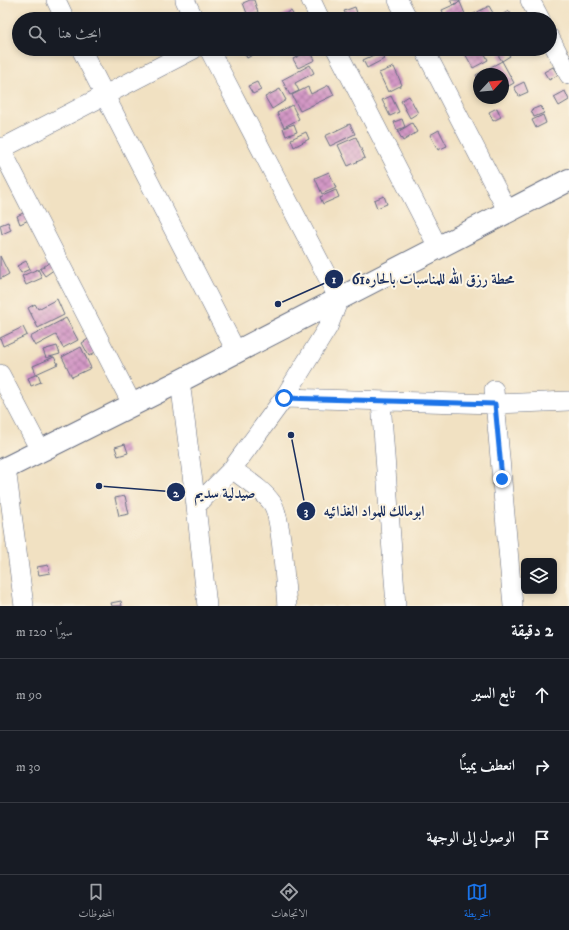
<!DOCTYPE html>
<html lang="ar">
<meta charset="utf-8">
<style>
:root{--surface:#171b24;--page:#242831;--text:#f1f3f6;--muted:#9ea1a6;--line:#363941;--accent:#1a73e8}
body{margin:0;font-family:"IM FELL DW Pica",Amiri,serif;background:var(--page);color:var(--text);direction:rtl}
.controls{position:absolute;right:12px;bottom:12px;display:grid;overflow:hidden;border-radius:6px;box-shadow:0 2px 6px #0003}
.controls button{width:36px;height:36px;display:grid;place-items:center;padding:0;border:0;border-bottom:1px solid var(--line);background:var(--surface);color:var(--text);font:20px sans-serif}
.compass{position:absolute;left:473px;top:68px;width:36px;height:36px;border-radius:50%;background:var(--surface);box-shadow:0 2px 6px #0003;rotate:64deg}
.stop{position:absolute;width:12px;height:12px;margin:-9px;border:3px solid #1a73e8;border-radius:50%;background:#fff}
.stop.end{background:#1a73e8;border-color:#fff;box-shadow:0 1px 4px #0008}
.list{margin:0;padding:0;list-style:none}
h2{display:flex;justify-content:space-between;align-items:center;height:52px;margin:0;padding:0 16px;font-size:17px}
h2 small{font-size:13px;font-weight:400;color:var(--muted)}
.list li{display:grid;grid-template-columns:26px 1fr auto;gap:12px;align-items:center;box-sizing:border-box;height:72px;padding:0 16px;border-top:1px solid var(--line)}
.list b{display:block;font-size:15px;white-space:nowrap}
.list em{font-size:13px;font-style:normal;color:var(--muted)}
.icon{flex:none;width:22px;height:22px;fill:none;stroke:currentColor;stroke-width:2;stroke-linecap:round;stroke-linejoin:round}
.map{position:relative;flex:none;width:569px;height:606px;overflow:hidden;direction:ltr}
.search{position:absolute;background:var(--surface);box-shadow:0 2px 6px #0003;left:12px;right:12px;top:12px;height:44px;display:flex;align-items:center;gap:10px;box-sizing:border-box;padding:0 14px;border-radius:22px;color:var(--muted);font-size:15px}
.sheet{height:268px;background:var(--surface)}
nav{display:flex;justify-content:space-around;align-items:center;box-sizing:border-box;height:56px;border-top:1px solid var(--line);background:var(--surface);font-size:11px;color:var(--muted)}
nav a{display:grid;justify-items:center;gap:2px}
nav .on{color:var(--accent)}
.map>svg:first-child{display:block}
.building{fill:url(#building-cross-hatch)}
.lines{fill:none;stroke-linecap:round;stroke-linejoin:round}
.minor-casing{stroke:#666d81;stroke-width:20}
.major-casing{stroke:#666d81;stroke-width:24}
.minor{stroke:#fff;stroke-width:19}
.major{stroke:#fff;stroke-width:22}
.route{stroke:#1a73e8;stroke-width:5}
.leader{fill:none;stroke:#1b2f5e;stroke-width:1.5}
.callout-dot{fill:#1b2f5e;stroke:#fcf5e5;stroke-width:1.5}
.mark-label{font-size:12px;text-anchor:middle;font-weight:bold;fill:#fff}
.callout-label{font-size:15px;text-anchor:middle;font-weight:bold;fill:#1b2f5e;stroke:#fcf5e5;stroke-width:4;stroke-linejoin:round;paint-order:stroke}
</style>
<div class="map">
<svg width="569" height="606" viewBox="0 0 569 606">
<defs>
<pattern id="building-cross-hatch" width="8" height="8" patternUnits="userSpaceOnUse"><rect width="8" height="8" fill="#d398c5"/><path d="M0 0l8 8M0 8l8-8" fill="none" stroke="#aa7ca3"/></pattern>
</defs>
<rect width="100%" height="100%" fill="#fcf5e5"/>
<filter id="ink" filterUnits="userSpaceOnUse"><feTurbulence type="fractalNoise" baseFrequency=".025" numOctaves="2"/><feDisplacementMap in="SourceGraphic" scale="8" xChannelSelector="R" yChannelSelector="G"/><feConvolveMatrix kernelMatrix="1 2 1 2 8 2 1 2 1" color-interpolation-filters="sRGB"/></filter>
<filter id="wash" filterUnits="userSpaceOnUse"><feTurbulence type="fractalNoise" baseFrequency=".012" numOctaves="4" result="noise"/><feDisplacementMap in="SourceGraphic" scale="16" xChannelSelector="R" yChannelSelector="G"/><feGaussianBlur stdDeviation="0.9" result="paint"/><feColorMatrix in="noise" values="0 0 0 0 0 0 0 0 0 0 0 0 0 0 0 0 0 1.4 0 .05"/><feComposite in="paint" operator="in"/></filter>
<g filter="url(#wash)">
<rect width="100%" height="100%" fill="#f1e1c2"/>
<g id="blocks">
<path class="building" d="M 250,0 L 254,0 L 258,12 L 248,16 L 243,3 Z
M 450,0 L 462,0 L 453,5 Z
M 460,2 L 465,14 L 454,19 L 446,19 L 442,10 Z
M 489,6 L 493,13 L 482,19 L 464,19 Z
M 355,7 L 358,16 L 348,19 L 344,11 Z
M 291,11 L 296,19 L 275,19 Z
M 509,11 L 514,19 L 494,19 Z
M 242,49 L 263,49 L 247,58 Z
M 465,49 L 494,49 L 485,54 L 488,60 L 473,68 L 463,50 Z
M 310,50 L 315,60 L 298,68 L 293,59 Z
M 506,50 L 510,56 L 502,61 L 498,55 Z
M 380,52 L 384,59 L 367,68 L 363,60 Z
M 502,61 L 514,83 L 503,89 L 503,74 L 479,74 L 479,80 L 476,75 Z
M 310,65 L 314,73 L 295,83 L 299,91 L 290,95 L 282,80 Z
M 394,67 L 402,85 L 388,92 L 379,73 Z
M 553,67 L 558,75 L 549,80 L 544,72 Z
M 257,82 L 261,90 L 253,94 L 248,86 Z
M 524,82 L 528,92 L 519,96 L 514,87 Z
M 329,85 L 334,95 L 300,111 L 292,95 L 308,87 L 311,94 Z
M 280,89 L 286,100 L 272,109 L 265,97 Z
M 565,91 L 569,100 L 559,106 L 554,97 Z
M 391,96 L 399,112 L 390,116 L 382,100 Z
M 409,96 L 418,113 L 410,118 L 401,101 Z
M 292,105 L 299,119 L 284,127 L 277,113 Z
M 541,106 L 544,113 L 534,117 L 531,110 Z
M 497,108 L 501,117 L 493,121 L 489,112 Z
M 543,115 L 546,123 L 536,128 L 532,120 Z
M 402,119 L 405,127 L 397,130 L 394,122 Z
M 412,123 L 417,132 L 403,141 L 398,132 Z
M 294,124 L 297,132 L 286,136 L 283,128 Z
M 350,124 L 355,134 L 330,146 L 325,136 Z
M 439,130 L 447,146 L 438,150 L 430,135 Z
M 306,132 L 309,139 L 294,147 L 291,139 Z
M 356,137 L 365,158 L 348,166 L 338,145 Z
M 329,172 L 336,188 L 322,194 L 315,178 Z
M 336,190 L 339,197 L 323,204 L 320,197 Z
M 384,196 L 387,204 L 377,208 L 374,200 Z
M 27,211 L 31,219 L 20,224 L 17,216 Z
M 8,222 L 11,230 L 2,234 L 0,225 Z
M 0,256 L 9,274 L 0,279 Z
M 26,261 L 30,269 L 21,273 L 17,266 Z
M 50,262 L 55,269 L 45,276 L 40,269 Z
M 38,269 L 42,278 L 26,285 L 22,276 Z
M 57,299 L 64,315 L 38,328 L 28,308 L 35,304 L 38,309 Z
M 66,318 L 78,340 L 63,348 L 56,335 L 35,346 L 30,337 Z
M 23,327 L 27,335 L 3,346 L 0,338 Z
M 90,338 L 97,351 L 89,356 L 82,343 Z
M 57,346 L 60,354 L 46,358 L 43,350 Z
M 81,347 L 91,368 L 72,377 L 62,357 Z
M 54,357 L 58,364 L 36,374 L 33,366 Z
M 38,374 L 41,382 L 31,386 L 28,378 Z
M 125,444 L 128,453 L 118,456 L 115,447 Z
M 125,496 L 129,514 L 119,516 L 115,498 Z
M 48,565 L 50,573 L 39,575 L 37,567 Z
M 121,601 L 122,606 L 112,606 L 111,603 Z"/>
</g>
</g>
<g filter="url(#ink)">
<use href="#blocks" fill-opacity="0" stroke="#666d81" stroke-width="1"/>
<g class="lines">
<g class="minor-casing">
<path id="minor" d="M 56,0 L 65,19
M 185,0 L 194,19
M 311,0 L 320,19
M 398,0 L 408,19
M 530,0 L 540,19
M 550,38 L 569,75
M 81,49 L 236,351
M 336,49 L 438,247
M 424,49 L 508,212
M 0,147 L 132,404
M 1,149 L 194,49
M 0,374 L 40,450
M 180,381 L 196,506 L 207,606
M 494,390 L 513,606
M 284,398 L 495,404 L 569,401
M 381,402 L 396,606
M 6,468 L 24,606
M 232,469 C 245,479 262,489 272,503 C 282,517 285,585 287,606
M 196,506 L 232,469 L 284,398 L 328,327 L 339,299 L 209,49"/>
</g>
<g class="major-casing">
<path id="major" d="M 0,471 L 180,381 L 569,180"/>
</g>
<use href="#minor" class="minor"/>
<use href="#major" class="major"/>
</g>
</g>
<g class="lines" filter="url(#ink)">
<path class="route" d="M 284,398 L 495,404 L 502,479"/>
</g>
<path class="leader" d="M278 304L334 279M99 486L176 492M291 435L306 511"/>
<g class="callout-dot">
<circle cx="278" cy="304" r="4"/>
<circle cx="99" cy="486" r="4"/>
<circle cx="291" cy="435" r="4"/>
<circle cx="334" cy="279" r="10"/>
<circle cx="176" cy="492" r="10"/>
<circle cx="306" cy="511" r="10"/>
</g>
<g class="mark-label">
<text x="334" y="283">1</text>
<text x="176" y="497">2</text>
<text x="306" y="515">3</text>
</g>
<g class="callout-label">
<text x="433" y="284">محطة رزق الله للمناسبات بالحاره61</text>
<text x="225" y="498">صيدلية سديم</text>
<text x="374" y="516">ابومالك للمواد الغذائيه</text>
</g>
</svg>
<div class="controls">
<button><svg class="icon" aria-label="layers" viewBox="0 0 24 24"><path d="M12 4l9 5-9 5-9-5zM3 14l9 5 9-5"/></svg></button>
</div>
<svg class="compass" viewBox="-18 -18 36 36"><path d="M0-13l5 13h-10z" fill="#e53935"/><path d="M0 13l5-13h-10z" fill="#9ea1a6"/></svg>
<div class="stop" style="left:284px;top:398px"></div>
<div class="stop end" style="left:502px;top:479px"></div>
<div class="search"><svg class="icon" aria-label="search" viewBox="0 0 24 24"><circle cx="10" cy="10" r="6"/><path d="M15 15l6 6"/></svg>ابحث هنا</div>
</div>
<section class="sheet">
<h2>2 دقيقة<small>سيرًا · 120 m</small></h2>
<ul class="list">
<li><svg class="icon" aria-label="ahead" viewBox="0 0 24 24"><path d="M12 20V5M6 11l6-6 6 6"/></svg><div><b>تابع السير</b></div><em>90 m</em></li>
<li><svg class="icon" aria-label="right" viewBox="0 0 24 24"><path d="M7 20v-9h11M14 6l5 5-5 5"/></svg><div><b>انعطف يمينًا</b></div><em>30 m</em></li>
<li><svg class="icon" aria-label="arrive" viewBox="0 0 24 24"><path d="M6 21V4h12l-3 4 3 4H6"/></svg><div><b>الوصول إلى الوجهة</b></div></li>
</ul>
</section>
<nav>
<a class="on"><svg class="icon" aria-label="map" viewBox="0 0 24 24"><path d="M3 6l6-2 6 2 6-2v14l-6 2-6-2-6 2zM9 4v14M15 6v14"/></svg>الخريطة</a>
<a><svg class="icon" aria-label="directions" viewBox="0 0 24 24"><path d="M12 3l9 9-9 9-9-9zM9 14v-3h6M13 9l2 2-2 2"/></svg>الاتجاهات</a>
<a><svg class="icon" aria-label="saved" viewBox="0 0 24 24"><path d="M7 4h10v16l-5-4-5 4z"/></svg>المحفوظات</a>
</nav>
